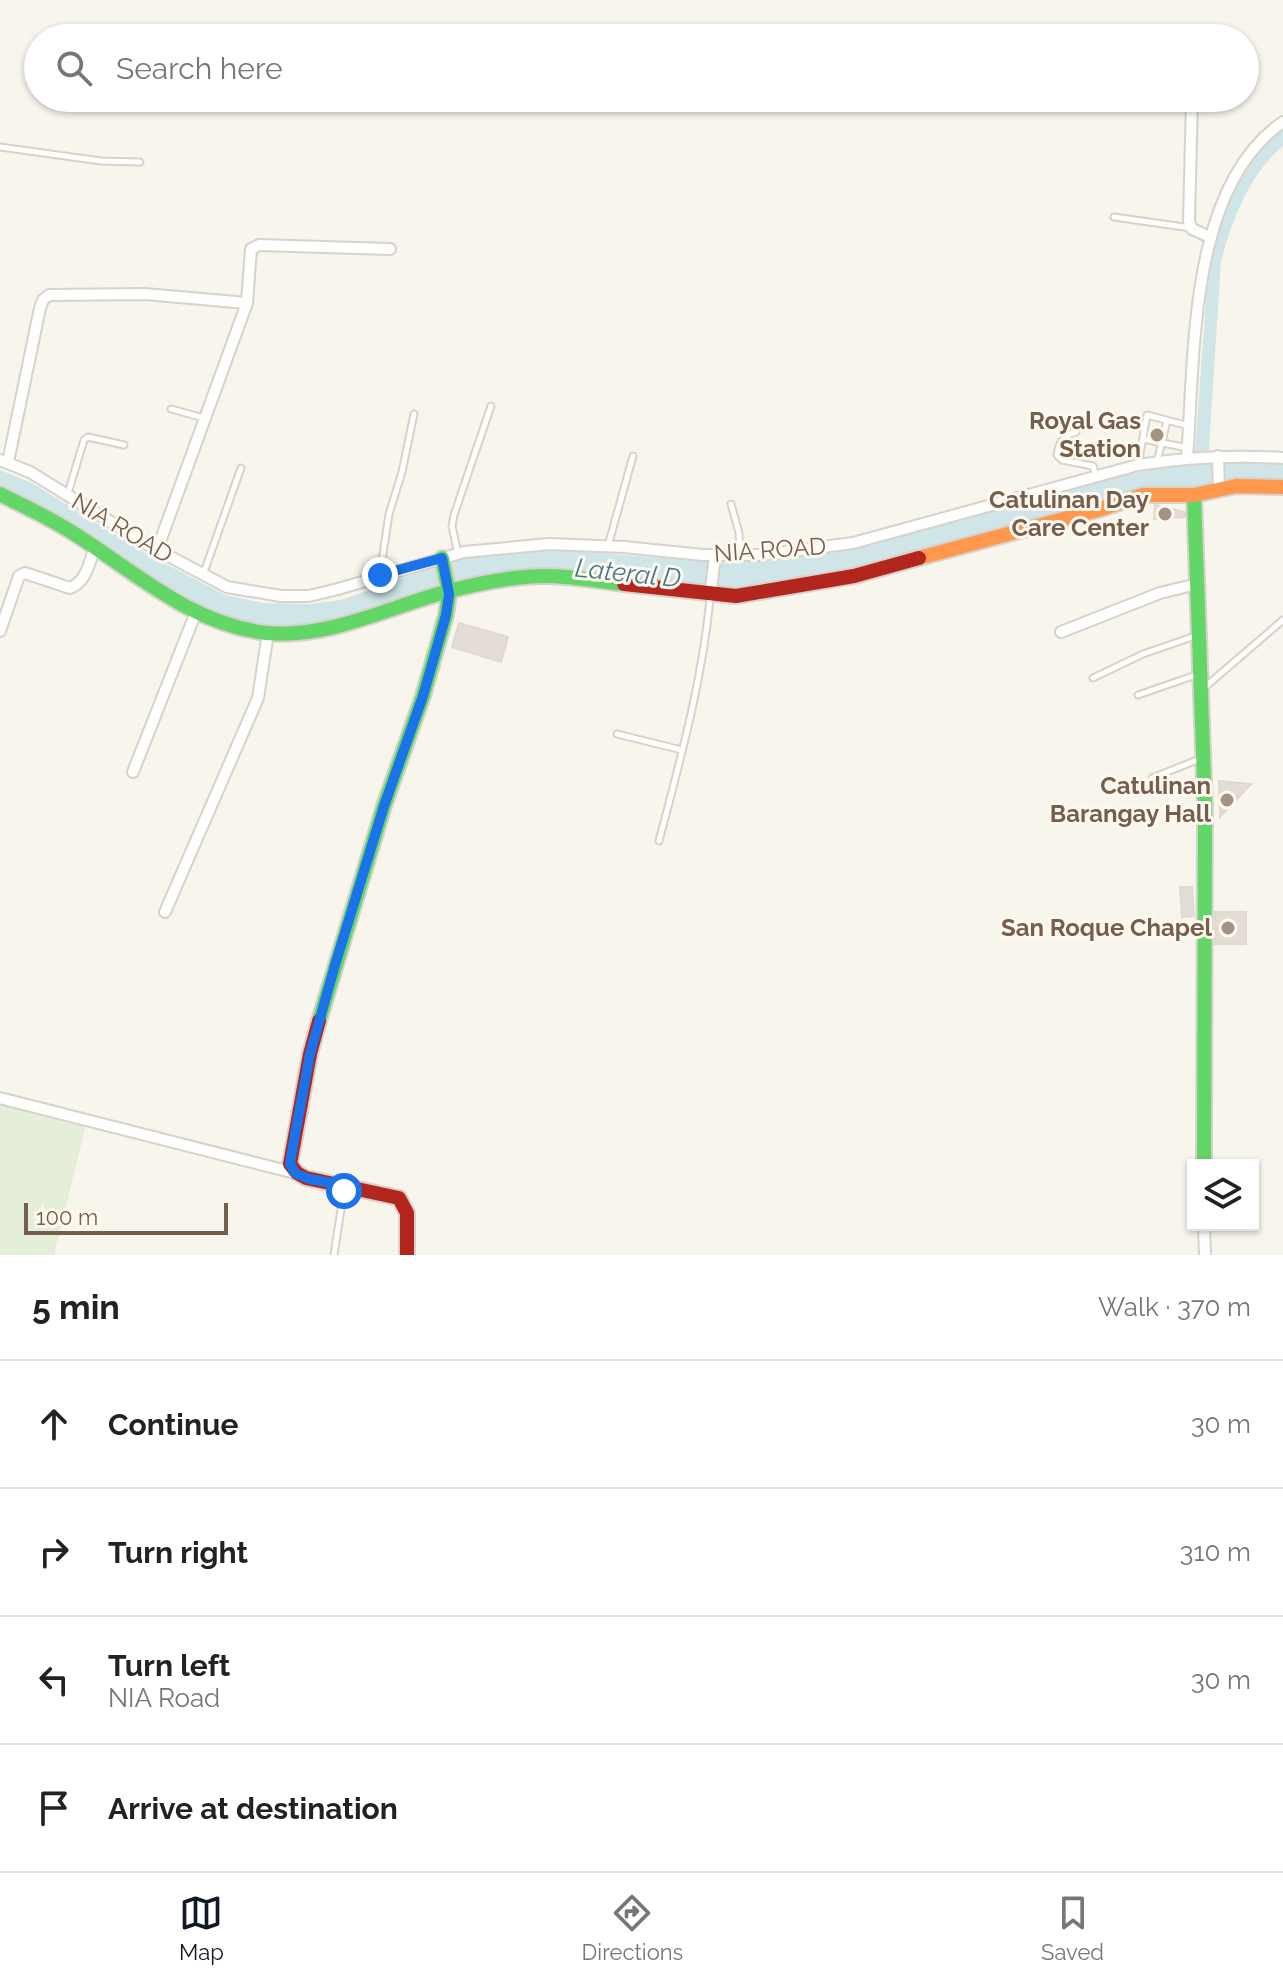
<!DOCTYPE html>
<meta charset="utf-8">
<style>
:root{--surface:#fff;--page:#f2f2f2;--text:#222;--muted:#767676;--line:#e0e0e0;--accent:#111827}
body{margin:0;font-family:Raleway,sans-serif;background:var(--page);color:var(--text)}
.controls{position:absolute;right:24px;bottom:24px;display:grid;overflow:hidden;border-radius:0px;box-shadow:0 2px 6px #0004}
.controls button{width:72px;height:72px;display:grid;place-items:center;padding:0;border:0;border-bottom:2px solid var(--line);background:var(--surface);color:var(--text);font:40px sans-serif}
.scale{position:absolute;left:24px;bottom:20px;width:204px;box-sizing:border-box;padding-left:8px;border:4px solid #765e4d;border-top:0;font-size:22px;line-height:28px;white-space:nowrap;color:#765e4d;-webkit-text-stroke:6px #fef9f0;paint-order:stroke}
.stop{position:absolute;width:24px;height:24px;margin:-18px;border:6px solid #1a73e8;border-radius:50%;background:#fff}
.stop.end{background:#1a73e8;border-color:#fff;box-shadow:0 2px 8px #0008}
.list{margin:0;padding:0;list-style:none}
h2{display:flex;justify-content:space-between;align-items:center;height:104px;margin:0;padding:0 32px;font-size:34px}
h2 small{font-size:26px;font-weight:400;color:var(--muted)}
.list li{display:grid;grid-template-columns:52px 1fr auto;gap:24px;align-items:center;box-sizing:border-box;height:128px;padding:0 32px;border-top:2px solid var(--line)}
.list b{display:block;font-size:30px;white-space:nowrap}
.list p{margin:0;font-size:26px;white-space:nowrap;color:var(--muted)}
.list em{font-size:26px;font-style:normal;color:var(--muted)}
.icon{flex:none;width:44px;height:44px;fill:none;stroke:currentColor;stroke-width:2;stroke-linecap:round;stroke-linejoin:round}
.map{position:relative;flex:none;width:1283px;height:1255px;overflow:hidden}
.search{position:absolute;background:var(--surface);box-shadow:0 2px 6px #0004;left:24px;right:24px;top:24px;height:88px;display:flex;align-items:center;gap:20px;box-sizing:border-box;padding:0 28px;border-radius:44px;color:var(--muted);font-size:30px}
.sheet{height:616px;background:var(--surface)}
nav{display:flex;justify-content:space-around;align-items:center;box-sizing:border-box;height:112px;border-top:2px solid var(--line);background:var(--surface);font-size:22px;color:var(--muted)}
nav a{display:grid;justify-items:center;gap:4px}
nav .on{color:var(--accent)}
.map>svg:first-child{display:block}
.green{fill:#e4eed9}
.water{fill:#cfe5e7}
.building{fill:#e4ddd5;stroke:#e1d8cf;stroke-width:2}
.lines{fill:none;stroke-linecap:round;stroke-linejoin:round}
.lane-casing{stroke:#d7d2cb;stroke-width:9}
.street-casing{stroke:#d7d2cb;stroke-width:14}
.fast-casing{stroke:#d8d2cb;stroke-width:18}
.slow-casing{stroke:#d8d2cb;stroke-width:18}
.jam-casing{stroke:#d8d2cb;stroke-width:18}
.lane{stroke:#fefefc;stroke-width:5}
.street{stroke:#fefefc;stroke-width:10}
.fast{stroke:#63d668;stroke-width:14}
.slow{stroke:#ff974d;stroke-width:14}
.jam{stroke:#b3261e;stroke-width:14}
.route{stroke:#1a73e8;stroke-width:10}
.poi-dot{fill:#a49385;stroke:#fef9f0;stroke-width:3}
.labels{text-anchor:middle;stroke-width:6;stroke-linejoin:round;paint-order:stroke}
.poi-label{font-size:24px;font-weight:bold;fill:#765e4d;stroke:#fef9f0;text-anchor:end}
.street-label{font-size:24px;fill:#765e4d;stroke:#fef9f0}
.water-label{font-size:26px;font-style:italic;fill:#477a88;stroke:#fef9f0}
</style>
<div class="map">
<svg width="1283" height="1255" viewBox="0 0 1283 1255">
<rect width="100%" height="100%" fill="#f8f5ed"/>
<path class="green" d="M 0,1103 L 86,1125 L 54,1255 L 0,1255 Z"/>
<path class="water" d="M 1283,128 L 1283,146 C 1249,175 1233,218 1221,261 L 1208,463 L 1283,464 L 1283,481 L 1225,481 L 852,571 L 789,584 L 726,590 L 546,570 L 321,625 L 272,628 L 240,623 L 206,610 L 164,589 L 0,487 L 0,470 L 32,483 L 147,554 L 225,595 L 263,603 L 309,604 L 341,600 L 465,556 L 548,549 L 730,563 L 767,561 L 850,549 L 1119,476 L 1177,465 L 1194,465 L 1209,259 L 1219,225 L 1239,183 L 1258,152 Z"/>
<path class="building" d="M 1155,505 L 1185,512 L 1185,517 L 1154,519 Z
M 459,623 L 508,637 L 501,662 L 452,647 Z
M 1219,781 L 1251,784 L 1220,817 Z
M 1180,887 L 1192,887 L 1194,916 L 1182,917 Z
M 1215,912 L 1246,912 L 1246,944 L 1215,944 Z"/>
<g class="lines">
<g class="lane-casing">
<path id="lane" d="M 0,147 L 101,161 L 140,162
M 1114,217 L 1191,228
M 171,409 L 204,418
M 1076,432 C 1063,436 1059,441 1057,455 L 1062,460 L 1093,466 L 1096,476
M 1143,439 L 1188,448
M 1157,462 L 1167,421
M 1138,465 L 1147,415 L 1189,426
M 68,493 L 84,440 L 88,437 L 124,445
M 731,504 L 739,533 L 740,554
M 608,546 L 633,456
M 458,554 L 452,526 L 454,515 L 491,406
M 380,574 L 389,514 L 402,472 L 414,414
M 203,575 L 241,468
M 1093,678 L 1143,654 L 1195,636
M 1205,687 L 1283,620
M 1138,695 L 1196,675
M 617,734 L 682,750
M 1152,778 L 1202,758
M 659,841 C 680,761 702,682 710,599
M 334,1255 L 344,1190"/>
</g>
<g class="street-casing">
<path id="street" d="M 1156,38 L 1156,35
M 1192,98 L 1189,221 L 1192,229 L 1210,237
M 1218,456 L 1219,491
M 1187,458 C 1195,355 1188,187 1283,122
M 0,460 L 30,472 L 150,546 L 227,587 L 281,596 L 309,596 L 338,589 L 464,552 L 549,544 L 624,547 L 703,555 L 761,555 L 853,543 L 1138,465 C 1187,457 1233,455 1283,458
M 8,462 L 40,308 L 43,300 L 49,295 L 145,294 L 247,303
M 157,550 L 247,303 L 251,249 L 259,245 L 390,249
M 711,589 L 715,555
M 0,631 L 19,576 L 25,573 L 70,588 C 87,581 89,563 95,547
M 1061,632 L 1160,593 L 1197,584
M 133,772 L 196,612
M 165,912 L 258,698 L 268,633
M 0,1098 L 295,1173
M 1204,1225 L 1205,1255"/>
</g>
<g class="fast-casing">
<path id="fast" d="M 0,494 C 23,506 48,517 70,531 C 133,570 189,624 267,633 C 329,639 391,606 449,591 C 480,583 513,576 545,576 C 571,576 598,581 624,584
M 1194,495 L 1205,808 L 1204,1165
M 319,1021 L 384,806 L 423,696 L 446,615 L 449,594 L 442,558"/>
</g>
<g class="slow-casing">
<path id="slow" d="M 919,558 L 1101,509 L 1143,495 L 1194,495 L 1236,486 L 1283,487"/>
</g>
<g class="jam-casing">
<path id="jam" d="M 624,584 L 736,596 L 854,576 L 919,558
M 319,1021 L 310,1054 L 290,1164 L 297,1173 L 306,1178 L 399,1198 L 407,1213 L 407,1255"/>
</g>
<use href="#lane" class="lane"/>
<use href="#street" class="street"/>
<use href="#fast" class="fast"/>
<use href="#slow" class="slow"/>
<use href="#jam" class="jam"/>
</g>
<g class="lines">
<path class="route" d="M 344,1191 L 345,1185 L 309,1179 L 295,1173 L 290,1164 L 293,1146 L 310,1054 L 335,965 L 384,806 L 423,696 L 446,615 L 449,594 L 442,558 L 380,575"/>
</g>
<g class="poi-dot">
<circle cx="1157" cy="435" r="8"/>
<circle cx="1165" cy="514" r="8"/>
<circle cx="1227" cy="800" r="8"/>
<circle cx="1228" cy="928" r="8"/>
</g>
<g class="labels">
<g class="poi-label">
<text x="1141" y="429">Royal Gas<tspan x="1141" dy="28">Station</tspan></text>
<text x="1149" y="508">Catulinan Day<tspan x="1149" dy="28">Care Center</tspan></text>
<text x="1211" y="794">Catulinan<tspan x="1211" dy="28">Barangay Hall</tspan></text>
<text x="1212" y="936">San Roque Chapel</text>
</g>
<g class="street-label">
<text transform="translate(122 528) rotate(31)" y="8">NIA ROAD</text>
<text transform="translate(770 550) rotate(-4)" y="8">NIA ROAD</text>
</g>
<g class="water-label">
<text transform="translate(628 573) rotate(6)" y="9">Lateral D</text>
</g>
</g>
</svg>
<div class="controls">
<button><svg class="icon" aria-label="layers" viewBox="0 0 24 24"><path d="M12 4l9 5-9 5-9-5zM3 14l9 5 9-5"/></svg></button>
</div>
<div class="scale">100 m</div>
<div class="stop" style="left:344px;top:1191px"></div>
<div class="stop end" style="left:380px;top:575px"></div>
<div class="search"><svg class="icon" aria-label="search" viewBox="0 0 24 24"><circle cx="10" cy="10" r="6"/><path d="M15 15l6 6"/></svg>Search here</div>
</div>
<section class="sheet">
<h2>5 min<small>Walk · 370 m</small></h2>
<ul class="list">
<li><svg class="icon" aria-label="ahead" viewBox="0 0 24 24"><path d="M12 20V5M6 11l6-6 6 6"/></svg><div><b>Continue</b></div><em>30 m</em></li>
<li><svg class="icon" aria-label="right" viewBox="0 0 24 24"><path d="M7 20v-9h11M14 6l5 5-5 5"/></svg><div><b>Turn right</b></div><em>310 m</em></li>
<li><svg class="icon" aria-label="left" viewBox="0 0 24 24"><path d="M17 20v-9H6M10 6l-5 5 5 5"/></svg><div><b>Turn left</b><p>NIA Road</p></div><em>30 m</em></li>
<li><svg class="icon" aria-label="arrive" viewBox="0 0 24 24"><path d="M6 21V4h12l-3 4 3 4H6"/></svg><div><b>Arrive at destination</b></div></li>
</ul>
</section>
<nav>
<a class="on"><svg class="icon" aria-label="map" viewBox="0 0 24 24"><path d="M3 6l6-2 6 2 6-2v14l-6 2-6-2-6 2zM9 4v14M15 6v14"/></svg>Map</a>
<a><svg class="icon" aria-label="directions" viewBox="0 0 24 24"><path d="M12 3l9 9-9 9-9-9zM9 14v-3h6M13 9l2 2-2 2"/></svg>Directions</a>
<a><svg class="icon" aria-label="saved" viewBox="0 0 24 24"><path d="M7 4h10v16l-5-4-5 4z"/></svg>Saved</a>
</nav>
